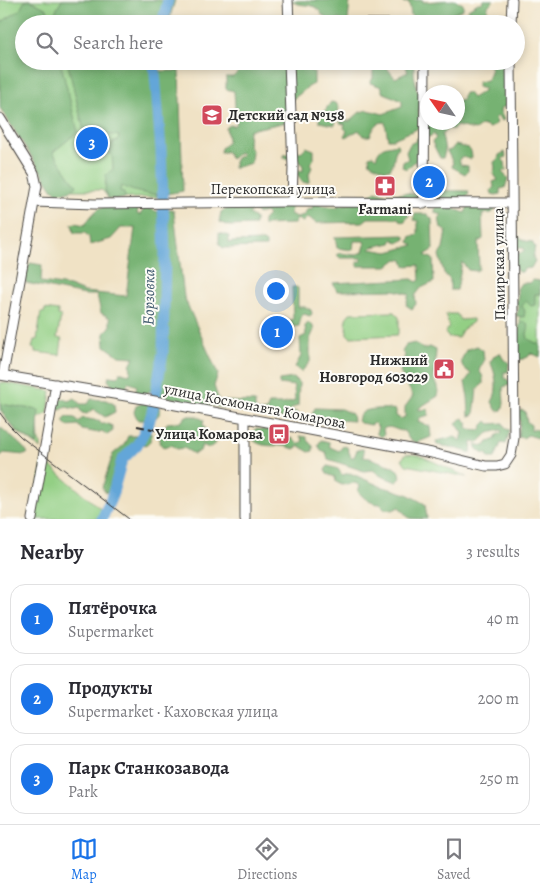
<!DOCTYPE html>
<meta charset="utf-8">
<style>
:root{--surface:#fff;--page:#f7f7f7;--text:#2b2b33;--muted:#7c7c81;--line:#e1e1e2;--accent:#1a73e8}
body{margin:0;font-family:Alegreya,serif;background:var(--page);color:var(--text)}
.compass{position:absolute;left:420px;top:85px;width:45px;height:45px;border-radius:50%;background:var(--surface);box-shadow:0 2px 8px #0003;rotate:304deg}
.you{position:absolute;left:275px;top:290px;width:18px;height:18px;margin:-12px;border:4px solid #fff;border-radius:50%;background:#1a73e8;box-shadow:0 0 0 8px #1a73e833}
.badge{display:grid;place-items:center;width:32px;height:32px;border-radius:50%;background:var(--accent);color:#fff;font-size:16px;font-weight:700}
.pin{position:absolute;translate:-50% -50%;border:2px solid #fff;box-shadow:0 1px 5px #0006}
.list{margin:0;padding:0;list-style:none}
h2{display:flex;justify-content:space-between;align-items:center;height:65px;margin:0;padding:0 20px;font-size:21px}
h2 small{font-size:16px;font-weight:400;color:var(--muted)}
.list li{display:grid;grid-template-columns:32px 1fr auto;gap:15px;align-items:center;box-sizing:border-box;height:70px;margin:0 10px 10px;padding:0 10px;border:1px solid var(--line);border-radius:15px}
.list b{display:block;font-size:19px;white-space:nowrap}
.list p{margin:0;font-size:16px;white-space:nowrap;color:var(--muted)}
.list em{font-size:16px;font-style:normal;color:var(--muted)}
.icon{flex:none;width:28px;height:28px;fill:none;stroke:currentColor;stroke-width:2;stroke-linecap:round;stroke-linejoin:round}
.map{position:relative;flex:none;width:540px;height:519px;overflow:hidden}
.search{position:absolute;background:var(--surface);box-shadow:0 2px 8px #0003;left:15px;right:15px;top:15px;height:55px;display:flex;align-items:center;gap:12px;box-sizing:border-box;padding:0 18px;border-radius:28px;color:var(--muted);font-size:19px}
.sheet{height:305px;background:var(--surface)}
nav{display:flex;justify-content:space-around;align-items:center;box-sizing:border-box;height:70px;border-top:1px solid var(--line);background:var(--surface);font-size:14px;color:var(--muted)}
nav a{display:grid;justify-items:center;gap:2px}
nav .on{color:var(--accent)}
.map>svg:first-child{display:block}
.green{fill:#93cf84;stroke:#5f7d58}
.forest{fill:#76b272;stroke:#506e4e}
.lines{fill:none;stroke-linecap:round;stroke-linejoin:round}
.river{stroke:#64a6d8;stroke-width:11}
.minor-casing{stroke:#494642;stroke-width:11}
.minor{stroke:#fff;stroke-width:9}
.tram{stroke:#2b2b2b;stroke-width:1}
.rail{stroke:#2b2b2b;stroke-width:2;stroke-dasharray:8 4;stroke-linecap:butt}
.labels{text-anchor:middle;stroke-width:4;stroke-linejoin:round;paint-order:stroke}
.poi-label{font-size:15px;font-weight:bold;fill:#2b2b2b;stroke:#fdfcf7;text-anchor:end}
.street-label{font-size:15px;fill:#2b2b2b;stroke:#fdfcf7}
.water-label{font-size:16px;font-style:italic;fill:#425c70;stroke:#fdfcf7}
</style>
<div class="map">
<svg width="540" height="519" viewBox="0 0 540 519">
<rect width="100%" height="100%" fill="#fdfcf7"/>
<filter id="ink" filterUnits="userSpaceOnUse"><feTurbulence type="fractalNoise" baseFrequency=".02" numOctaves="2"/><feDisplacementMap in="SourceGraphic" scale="10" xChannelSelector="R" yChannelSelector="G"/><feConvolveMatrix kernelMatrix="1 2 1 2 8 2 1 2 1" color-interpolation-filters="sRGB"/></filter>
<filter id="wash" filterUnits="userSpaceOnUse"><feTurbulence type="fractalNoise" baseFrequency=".0096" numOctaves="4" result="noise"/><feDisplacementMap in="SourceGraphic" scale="20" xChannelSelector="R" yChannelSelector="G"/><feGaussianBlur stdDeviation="1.12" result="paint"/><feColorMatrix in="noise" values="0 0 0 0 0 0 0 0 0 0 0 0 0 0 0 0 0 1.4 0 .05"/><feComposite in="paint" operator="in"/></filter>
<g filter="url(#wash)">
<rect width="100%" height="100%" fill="#f0e2c5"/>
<path class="green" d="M 0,0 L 163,0 L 157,24 L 24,24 L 24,61 L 149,61 L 157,197 L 113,199 L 109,198 L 102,190 L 60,190 L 0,97 Z
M 540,286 L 540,354 L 521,355 L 519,287 Z
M 45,309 L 58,311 L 58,315 L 61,316 L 57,338 L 62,339 L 60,355 L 35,352 L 35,349 L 32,348 L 34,340 L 37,340 L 41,312 L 44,313 Z
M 394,312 L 399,317 L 399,331 L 397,335 L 350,337 L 347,334 L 346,318 L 350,313 Z
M 446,314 L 457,314 L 460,320 L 473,319 L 473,322 L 462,330 L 458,338 L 448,337 L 445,333 L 449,327 Z
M 0,382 L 51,391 L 48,413 L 39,418 L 38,421 L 39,441 L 41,444 L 41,449 L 16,431 L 0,410 Z
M 406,454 L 419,455 L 467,477 L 406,465 L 402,459 Z
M 43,460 L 102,510 L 98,519 L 33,519 Z"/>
<path class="forest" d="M 30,0 L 47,9 L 51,24 L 24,24 L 24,61 L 60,61 L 78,132 L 53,152 L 77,186 C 70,192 61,195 53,190 L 0,108 L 0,23 L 20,10 L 24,2 Z
M 62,0 L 175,0 L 168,24 L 58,24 L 55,12 Z
M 350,0 L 348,21 L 344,22 L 338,19 L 332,23 L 325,21 L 325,16 L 322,15 C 314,0 306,9 291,1 Z
M 401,0 L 423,0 L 423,2 L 454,0 L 463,4 L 463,9 L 452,14 L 447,23 L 434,19 L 424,23 L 416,23 L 411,15 L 409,2 L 404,3 Z
M 483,0 L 494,0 L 488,6 L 486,19 L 476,23 L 471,21 L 468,9 L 478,3 L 482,3 Z
M 67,61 L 159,61 L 160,71 L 179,71 L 183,191 C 159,196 144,196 121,186 L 120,191 L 123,192 L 126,198 L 121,199 L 108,199 L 105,191 L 106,175 L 113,169 L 112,156 L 109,153 L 112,143 L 118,141 L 119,136 L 84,131 Z
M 247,61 L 309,61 L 310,71 L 314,72 L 314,84 C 304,88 299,97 288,101 L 287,122 L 249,130 L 248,146 L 252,150 L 251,163 L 234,168 L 234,162 L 236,158 L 242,155 L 240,152 L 231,159 L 227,152 L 220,152 L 221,148 L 226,144 L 228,139 L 226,128 L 230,125 L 234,126 L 236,122 L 234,91 L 226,89 L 226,77 L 233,77 L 241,69 L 247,70 Z
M 373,61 L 390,61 L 387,68 L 395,78 L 408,72 L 403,61 L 414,61 L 414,74 L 417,91 L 421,92 L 421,109 L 418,110 L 421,123 L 417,129 L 393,139 L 388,139 L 385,122 C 376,122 374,128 370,136 L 363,136 L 359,130 L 346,137 L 345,135 L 347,131 L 344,128 L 345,124 L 340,123 L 340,121 L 350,121 L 360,112 L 368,110 L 383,114 L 402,107 L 402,101 L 382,92 L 382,87 L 370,83 L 373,78 Z
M 488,61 L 506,61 L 507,106 L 501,108 L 500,111 L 504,120 L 501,121 L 498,116 L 495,118 L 497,123 L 490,128 L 482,125 L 475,130 L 457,126 L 453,129 L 448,129 L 442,135 L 445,151 L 443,158 L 440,158 L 432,142 L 436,138 L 434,134 L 429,137 L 420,134 L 420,131 L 428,122 L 458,122 L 458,101 L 462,100 L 464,93 L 468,93 L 472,98 L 482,92 L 485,89 L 477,87 L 478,82 L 487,80 L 491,68 L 487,63 Z
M 331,102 L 336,103 L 339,108 L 335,125 L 319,122 C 319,117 320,116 324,114 L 326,109 Z
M 417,138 L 422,138 L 421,161 L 415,161 L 407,169 L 402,167 L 403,162 L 408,159 L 406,152 L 410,144 L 416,141 Z
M 397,144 L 398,147 C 392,155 396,161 390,169 L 385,170 L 370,163 L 369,156 L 373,155 L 376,158 C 380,145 385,147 397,144 Z
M 455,145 L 468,148 L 471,151 L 472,157 L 471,159 L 461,157 L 459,160 L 461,165 L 468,166 L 468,171 L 465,174 L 452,167 L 453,163 L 447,151 L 451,150 Z
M 306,147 L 314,150 L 314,159 L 310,163 L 312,167 L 309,174 L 310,181 L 307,183 L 302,182 L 297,174 L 298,170 L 303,171 L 303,166 L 298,159 L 284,158 L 284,155 C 290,154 295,151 301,152 Z
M 505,152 L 506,157 L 502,159 L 505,162 L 506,170 L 502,172 L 508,178 L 505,188 L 500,189 L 500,194 L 496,195 L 492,194 L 491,190 L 494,187 L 493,182 L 498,180 L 493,173 L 495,168 L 494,162 L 498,159 L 499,155 Z
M 427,190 L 469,191 L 468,196 L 455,202 L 455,209 L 465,213 L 469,204 L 494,207 L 495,210 L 492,213 L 482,214 L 483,239 L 478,242 L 479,269 L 476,271 L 468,270 L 462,262 L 457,290 L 450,290 L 450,280 L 444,273 L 439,255 L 443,249 L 446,231 L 441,228 L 439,218 L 442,215 L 435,213 L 436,198 L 427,195 Z
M 376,191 L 387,195 L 405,193 L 418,195 L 418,198 L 396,205 L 406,209 L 409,216 L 405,221 L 401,222 L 398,218 L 368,218 L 363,222 L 316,223 L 308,217 L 303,222 L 297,219 L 294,224 L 263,225 L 263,220 L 268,215 L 265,212 L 258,214 L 255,211 L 255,209 L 275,208 L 288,205 L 291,208 L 290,214 L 297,217 L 304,215 L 308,208 L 312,209 L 313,204 C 321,204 329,207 338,207 L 338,205 L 368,201 L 366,197 Z
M 126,205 L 139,207 L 137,214 L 140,215 L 144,209 L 147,208 L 161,213 L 166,211 L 164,209 L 172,209 L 174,212 L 184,297 L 218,374 L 214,386 L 219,401 L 255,402 L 255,409 L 261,412 L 266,411 L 269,404 L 283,404 L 295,401 L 294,386 L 279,384 L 279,380 L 294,378 L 299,383 L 298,406 L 292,408 L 290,412 L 297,412 L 299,415 L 298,420 L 265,416 L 161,396 L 159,391 L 153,389 L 142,396 L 135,392 L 137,386 L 128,382 L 125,392 L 116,391 L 108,380 L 109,376 L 118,377 L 120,372 L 130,374 L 131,371 L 130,365 L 134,357 L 119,356 L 105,346 L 104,333 L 110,327 L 110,318 L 101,313 L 97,295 L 85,295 L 26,283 L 25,278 L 30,263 L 42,265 L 41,282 L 69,286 L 84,292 L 126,296 L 135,228 L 121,228 L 111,239 L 90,245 L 89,237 L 85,233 L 74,233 L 72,224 L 75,223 L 85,225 C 91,215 102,200 115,209 Z
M 241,205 L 252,209 L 249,214 L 255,218 L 255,225 L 229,226 L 219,222 L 221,212 L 230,207 Z
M 415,214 L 427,214 L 432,219 L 433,250 L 425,255 L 433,259 L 434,282 L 421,288 L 415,296 L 416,304 L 412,309 L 406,305 L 409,294 L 394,290 L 337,291 L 333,283 L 412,279 L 417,282 L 420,280 L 419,265 L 405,266 L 403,260 L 397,259 L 388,266 L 358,266 L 357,262 L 361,261 L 362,258 L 340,258 L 337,255 L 341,253 L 354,255 L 363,252 L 365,245 L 364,241 L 354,241 L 353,250 L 337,248 L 335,237 L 404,235 L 406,239 L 398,243 L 393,239 L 391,243 L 372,247 L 370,249 L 388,252 L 414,245 L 409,242 L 411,236 L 416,236 L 418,234 L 418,221 L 413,220 Z
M 219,233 L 229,236 L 229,243 L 233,242 L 263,241 L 266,243 L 266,247 L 223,248 L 219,244 Z
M 515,237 L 519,237 L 526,241 L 532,242 L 535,247 L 533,257 L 535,261 L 531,268 L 524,269 L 522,272 L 518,272 L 513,265 L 514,256 L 524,251 L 524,248 L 517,248 Z
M 533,280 L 540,281 L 540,294 L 535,294 L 535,305 L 531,306 L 526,301 L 522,306 L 525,311 L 524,317 L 516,316 L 519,308 L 516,303 L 518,296 L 517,289 L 521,283 L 530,283 Z
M 292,287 L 296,287 L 298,288 L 298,307 L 305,307 L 311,310 L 312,314 L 310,316 L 304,314 L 301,317 L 299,326 L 294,327 L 291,325 L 290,320 L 293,319 Z
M 524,321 L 529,326 L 527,334 L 528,339 L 540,345 L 540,357 L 531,353 L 528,357 L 520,360 C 511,349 520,337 519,325 Z
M 308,323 L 312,324 L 314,330 L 310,339 L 310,362 L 301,372 L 295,367 L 301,356 L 300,338 L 306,335 L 305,326 Z
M 415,343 L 423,349 L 430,347 L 436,350 L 434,381 L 438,386 L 438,396 L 419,408 L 419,410 L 428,409 L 429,415 L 419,418 L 418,422 L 430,426 L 431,437 L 416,443 L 409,439 L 404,431 C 395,431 391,424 383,429 L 384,435 L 380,437 L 376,433 L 378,427 L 374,423 L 371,425 L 360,423 L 358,421 C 359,417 359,415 362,413 C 366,408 390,408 396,410 L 396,416 L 401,419 L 405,417 L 405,407 L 413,396 L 400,372 L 405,355 L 402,352 L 406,345 Z
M 477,346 L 483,350 L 484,361 L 479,370 L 483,377 L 483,384 L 477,389 L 474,415 L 469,416 L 468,397 L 465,382 L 471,374 L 463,367 L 461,361 L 466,350 Z
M 500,353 L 504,360 L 509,362 L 508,372 L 504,372 L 504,377 L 509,381 L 510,385 L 503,387 L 504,404 L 502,410 L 497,411 L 492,402 C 499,391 496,372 490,362 L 495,355 Z
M 62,398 L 69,401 L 75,398 L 80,404 L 88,404 L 91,399 L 106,400 L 114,404 L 115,412 L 105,417 L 93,409 L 87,414 L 82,413 L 79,408 L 75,409 L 66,407 L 61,410 L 54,408 L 56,401 Z
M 143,403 L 159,405 L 160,413 L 154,420 L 138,420 L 134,412 L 136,406 Z
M 0,404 L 39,410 L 37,445 C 23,436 3,422 0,404 Z
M 315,408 L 341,409 L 352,414 L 353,421 L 325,419 L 324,422 L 320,422 L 319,418 L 315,417 L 312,414 Z
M 521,410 L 525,411 L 527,422 L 531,425 L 531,431 L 535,429 L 538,430 L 540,435 L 538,438 L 528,435 L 523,438 L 518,437 L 520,422 L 518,412 Z
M 186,416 L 195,416 L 204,420 L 203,424 L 206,431 L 199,436 L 202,442 L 211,440 L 216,443 L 209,448 L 202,445 L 200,451 L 194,454 L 184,448 L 177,449 L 172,445 L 164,447 L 159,443 L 160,437 L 165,434 L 163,429 L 167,423 L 181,422 Z
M 67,417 L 75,418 L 78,422 L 83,418 L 99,421 L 102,425 L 105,423 L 112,426 L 113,431 L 107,435 L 102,431 L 99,433 L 82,430 L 78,425 L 67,426 L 63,421 Z
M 463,418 L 468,423 L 467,425 L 468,429 L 481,430 L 482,426 L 487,421 L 490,424 L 503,423 L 506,429 L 510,430 L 506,444 L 501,443 L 495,458 L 489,458 L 487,454 L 482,453 L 476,448 L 476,445 L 485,446 L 488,442 L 496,439 L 496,436 L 502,432 L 501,430 L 488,433 L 478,443 L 472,442 L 471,453 C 461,450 449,446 437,445 L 436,441 L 455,437 L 461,441 L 463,433 L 456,423 Z
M 0,427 C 7,433 24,447 28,453 L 25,455 L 4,453 L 0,457 Z
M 255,429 L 268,430 L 285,440 L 292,438 L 298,444 L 303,441 L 300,436 L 307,437 L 307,440 L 313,446 L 313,451 L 309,452 L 299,446 L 294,449 C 291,448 286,446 282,446 C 270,445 261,448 251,438 Z
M 144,431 L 152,434 L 151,440 L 146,445 L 135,441 C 132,449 122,452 118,459 C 112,470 116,485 106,493 L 102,488 L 113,454 L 124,445 L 128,436 L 137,436 Z
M 321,440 L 329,442 L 330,447 L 339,451 L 343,446 L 347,447 L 351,457 L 354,457 L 357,450 L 363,449 L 364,452 L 363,457 L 370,458 L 392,466 L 400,472 L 401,478 L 397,482 L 381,476 L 373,470 L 364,471 L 328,459 L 326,452 L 321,450 L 318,445 Z
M 328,466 L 338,469 L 342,475 L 350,473 L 380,486 L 407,494 L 425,504 L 427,519 L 409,518 L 399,507 L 393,510 L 385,509 L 380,504 C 371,504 363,498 358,491 L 360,486 L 355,483 L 342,485 L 336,482 L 335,477 L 327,474 L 325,470 Z"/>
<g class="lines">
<path class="river" d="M 162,24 L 168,0
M 102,519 L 112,496 L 122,460 L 137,445 L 149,423 L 153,408 L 163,353 L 165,252 L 161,150 L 154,61"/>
</g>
</g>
<g filter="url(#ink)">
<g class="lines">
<g class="minor-casing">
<path id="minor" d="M 288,0 L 289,24
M 289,23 L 399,24
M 511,24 L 512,0
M 289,61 L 293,168 L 292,202
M 0,118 L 34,173 L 37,186 L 3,375
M 34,202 L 94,204 L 287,202 L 512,203
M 424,204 L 425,61
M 0,375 L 144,399 L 432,453 L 486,466 L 497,466 L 505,464 L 511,455 L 514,438 L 511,61
M 245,419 L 245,519
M 32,519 L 56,384"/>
</g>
<use href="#minor" class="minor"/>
<path class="tram" d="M 0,413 L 9,425 L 21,437 L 129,519"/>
<path class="rail" d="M 137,426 L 157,430"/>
</g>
</g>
<defs>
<g id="school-square" transform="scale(1.125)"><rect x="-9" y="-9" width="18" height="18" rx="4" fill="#d1495b" stroke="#fdfcf7"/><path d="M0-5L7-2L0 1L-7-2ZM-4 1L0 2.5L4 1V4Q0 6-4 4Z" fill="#fff"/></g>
<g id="pharmacy-square" transform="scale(1.125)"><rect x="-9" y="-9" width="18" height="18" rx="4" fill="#d1495b" stroke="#fdfcf7"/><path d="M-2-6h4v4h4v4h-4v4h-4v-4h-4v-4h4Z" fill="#fff"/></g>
<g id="civic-square" transform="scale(1.125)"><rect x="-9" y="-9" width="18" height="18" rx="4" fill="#d1495b" stroke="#fdfcf7"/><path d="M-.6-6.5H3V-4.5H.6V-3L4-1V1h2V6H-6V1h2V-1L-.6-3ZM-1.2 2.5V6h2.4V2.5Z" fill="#fff"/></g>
<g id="bus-square" transform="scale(1.125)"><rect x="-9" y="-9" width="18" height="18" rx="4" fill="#d1495b" stroke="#fdfcf7"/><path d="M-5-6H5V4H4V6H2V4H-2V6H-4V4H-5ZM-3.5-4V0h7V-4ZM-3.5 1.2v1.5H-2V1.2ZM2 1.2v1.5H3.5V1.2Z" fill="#fff"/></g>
</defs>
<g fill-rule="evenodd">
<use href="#school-square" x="212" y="115"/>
<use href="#pharmacy-square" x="385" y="186"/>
<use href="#civic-square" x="444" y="369"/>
<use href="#bus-square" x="279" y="434"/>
</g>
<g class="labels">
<g class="poi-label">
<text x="228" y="120" text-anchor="start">Детский сад №158</text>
<text x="385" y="214" text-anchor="middle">Farmani</text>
<text x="428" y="365">Нижний<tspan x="428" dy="17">Новгород 603029</tspan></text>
<text x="263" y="439">Улица Комарова</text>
</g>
<g class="street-label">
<text x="273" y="194">Перекопская улица</text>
<text transform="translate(499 264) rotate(-91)" y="5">Памирская улица</text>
<text transform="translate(255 406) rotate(11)" y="5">улица Космонавта Комарова</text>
</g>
<g class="water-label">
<text transform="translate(148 297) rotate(-89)" y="6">Борзовка</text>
</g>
</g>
</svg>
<svg class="compass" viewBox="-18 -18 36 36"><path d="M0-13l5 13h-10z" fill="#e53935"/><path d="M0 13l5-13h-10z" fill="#7c7c81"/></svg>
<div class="you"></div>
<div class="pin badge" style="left:277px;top:332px">1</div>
<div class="pin badge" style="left:429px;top:182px">2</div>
<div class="pin badge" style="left:92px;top:143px">3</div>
<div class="search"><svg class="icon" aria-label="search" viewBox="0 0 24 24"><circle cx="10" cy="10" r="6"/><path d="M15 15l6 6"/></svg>Search here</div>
</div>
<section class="sheet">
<h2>Nearby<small>3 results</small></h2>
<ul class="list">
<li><span class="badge">1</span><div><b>Пятёрочка</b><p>Supermarket</p></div><em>40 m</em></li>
<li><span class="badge">2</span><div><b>Продукты</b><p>Supermarket · Каховская улица</p></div><em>200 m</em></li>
<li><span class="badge">3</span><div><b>Парк Станкозавода</b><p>Park</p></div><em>250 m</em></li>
</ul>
</section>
<nav>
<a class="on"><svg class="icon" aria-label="map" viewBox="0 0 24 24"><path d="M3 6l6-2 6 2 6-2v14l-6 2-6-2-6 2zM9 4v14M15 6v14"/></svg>Map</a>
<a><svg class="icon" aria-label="directions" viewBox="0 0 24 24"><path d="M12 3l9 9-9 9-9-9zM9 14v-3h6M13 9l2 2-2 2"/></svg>Directions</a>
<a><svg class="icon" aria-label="saved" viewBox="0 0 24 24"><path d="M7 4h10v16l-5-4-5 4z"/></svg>Saved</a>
</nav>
